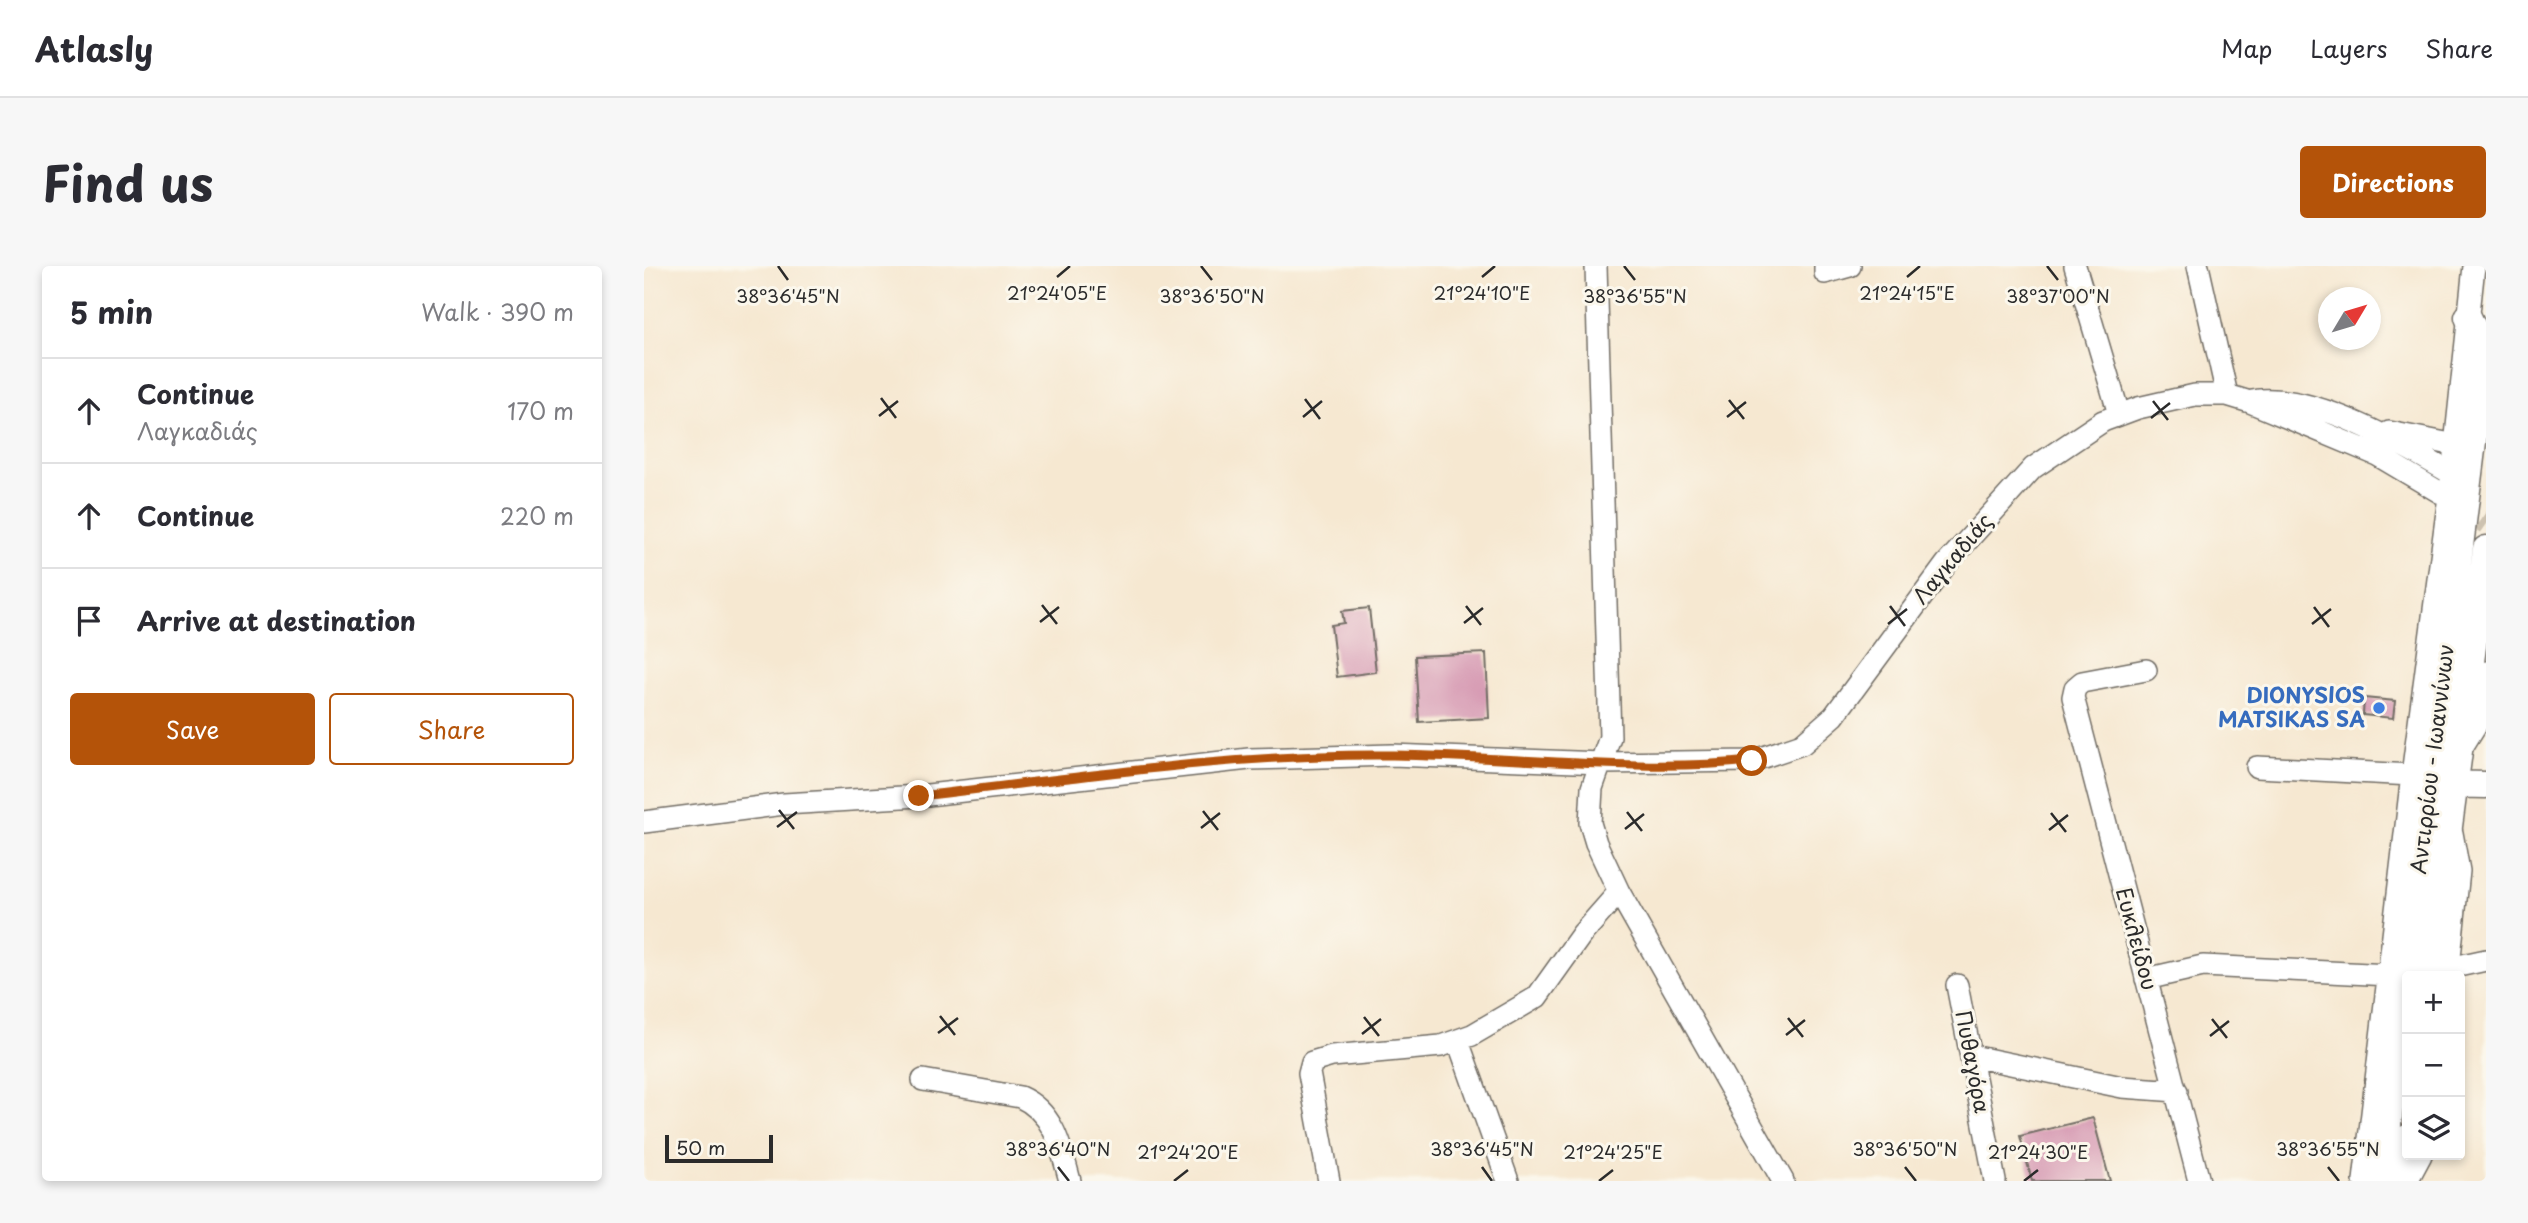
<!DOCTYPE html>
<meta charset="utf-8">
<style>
:root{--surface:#fff;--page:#f7f7f7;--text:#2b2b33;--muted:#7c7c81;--line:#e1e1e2;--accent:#b45309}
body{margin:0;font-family:"Playpen Sans",sans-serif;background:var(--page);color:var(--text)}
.controls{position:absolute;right:21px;bottom:21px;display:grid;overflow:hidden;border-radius:7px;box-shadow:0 4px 10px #0003}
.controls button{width:63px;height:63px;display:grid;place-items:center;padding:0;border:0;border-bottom:2px solid var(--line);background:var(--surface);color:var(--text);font:35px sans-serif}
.compass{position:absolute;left:1674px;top:21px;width:63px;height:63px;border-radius:50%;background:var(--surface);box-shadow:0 4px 10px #0003;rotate:52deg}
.scale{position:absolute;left:21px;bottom:18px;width:108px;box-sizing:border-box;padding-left:7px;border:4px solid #2b2b2b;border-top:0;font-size:19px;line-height:24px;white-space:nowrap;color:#2b2b2b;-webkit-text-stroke:5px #fbf7ec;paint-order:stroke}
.stop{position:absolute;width:21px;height:21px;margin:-16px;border:5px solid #b45309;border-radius:50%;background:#fff}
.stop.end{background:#b45309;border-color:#fff;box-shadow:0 2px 7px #0008}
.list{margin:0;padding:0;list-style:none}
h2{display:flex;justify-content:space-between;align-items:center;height:91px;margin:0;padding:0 28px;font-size:30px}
h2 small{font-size:23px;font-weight:400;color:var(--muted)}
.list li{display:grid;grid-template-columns:46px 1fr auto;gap:21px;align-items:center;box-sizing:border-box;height:105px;padding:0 28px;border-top:2px solid var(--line)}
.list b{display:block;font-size:26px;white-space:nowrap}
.list p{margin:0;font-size:23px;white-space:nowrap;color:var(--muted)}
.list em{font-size:23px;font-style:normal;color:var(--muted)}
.actions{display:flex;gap:14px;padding:21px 28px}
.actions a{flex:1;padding:16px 0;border:2px solid var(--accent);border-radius:7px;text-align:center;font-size:24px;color:var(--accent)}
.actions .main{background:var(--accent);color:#fff}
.icon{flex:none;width:38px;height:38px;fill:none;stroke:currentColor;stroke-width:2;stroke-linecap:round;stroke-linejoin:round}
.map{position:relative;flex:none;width:1842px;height:915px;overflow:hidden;border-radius:7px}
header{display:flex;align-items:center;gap:42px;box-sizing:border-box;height:98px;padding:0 35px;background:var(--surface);border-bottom:2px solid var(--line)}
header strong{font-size:33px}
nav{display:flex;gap:38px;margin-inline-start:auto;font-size:24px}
.intro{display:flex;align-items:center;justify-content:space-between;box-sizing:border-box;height:168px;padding:0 42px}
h1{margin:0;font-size:49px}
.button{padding:18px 32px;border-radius:7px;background:var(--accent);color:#fff;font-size:24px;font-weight:700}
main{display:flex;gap:42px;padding:0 42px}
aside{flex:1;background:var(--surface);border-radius:7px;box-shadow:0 4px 10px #0003}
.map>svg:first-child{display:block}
.building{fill:#d79bb4}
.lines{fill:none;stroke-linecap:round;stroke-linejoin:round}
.minor-tunnel{stroke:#cdc2b0;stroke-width:21;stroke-dasharray:21 10;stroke-linecap:butt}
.minor-casing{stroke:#726d65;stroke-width:24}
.major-casing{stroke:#726d65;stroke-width:29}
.minor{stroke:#fff;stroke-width:21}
.major{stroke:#fff;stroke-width:26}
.route{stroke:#b45309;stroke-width:9}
.ticks{fill:none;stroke:#2b2b2b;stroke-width:2.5}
.shop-dot{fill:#3f7fe0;stroke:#fbf7ec;stroke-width:2.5}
.labels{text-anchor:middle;stroke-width:6;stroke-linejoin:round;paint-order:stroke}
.street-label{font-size:21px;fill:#2b2b2b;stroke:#fbf7ec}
.shop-label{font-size:21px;font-weight:bold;fill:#366cbe;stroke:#fbf7ec;text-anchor:end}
.ticks-label{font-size:18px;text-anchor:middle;fill:#2b2b2b;stroke:#fbf7ec;stroke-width:6;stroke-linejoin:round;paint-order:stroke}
</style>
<header>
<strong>Atlasly</strong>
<nav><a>Map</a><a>Layers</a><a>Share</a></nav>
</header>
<div class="intro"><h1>Find us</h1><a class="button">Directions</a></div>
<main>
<aside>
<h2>5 min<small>Walk · 390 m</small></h2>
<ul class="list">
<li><svg class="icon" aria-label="ahead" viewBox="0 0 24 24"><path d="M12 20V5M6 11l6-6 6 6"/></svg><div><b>Continue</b><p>Λαγκαδιάς</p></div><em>170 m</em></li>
<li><svg class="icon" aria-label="ahead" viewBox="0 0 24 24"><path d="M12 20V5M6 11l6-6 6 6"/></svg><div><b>Continue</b></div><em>220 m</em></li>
<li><svg class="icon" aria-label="arrive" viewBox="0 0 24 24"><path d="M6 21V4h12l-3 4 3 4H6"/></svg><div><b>Arrive at destination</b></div></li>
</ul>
<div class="actions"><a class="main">Save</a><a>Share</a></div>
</aside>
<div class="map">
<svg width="1842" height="915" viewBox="0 0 1842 915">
<rect width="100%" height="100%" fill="#fbf7ec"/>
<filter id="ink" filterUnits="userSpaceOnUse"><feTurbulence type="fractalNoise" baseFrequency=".0143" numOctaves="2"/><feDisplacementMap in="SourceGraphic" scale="14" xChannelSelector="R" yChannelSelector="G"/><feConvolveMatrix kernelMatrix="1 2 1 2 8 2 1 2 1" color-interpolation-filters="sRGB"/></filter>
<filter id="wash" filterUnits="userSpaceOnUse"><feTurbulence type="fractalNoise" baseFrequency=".00686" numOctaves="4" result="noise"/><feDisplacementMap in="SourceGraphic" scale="28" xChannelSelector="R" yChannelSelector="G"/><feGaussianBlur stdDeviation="1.57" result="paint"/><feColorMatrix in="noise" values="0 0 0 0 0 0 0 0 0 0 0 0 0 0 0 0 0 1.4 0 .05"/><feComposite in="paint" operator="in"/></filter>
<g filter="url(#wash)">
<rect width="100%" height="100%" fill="#f6e8d1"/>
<g id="blocks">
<path class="building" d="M 725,342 L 732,406 L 693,411 L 687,359 L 700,357 L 698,345 Z
M 842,387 L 845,452 L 775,456 L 771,390 Z
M 1720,432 L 1751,435 L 1749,452 L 1719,449 Z
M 1449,852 L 1466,915 L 1388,915 L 1376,870 Z"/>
</g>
</g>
<g filter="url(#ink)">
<use href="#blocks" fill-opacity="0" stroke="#726d65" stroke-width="2"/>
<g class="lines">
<path class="minor-tunnel" d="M 1811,236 L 1842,258"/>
<g class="minor-casing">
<path id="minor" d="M 952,0 L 966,471 L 948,522 L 946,557 L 952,577 L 975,626 L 1139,915
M 1181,0 L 1181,7 L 1206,0
M 1431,0 L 1475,148
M 1554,0 L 1583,129
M 1608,135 C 1668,125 1758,178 1808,208
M 1745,166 L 1812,179
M 1502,404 L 1438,416 L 1431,422 L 1429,431 L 1555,915
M 1817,483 L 1835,454 L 1842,406
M 1613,501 L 1768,509
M 0,556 L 140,538 L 275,530 L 605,493 L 748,489 L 958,497 L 1108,495 L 1158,478 L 1190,450 L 1303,297 L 1389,202 L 1459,155 L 1494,142 L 1551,129 L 1583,129 L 1606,136 L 1733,189 L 1797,227
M 1805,702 L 1842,694
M 1804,710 L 1815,605 L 1808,567
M 1502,713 L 1559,700 L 1746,709
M 1313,719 L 1351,915
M 814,775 L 864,915
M 1328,790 L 1478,821 L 1533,825
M 279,814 L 376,831 C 410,846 417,882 426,915
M 685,915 L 665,807 L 668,796 L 688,790 L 797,780 L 828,769 L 893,731 L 938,668 L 975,626
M 1720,915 L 1768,509 L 1808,208 L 1830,0
M 1763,915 L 1777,889"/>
</g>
<g class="major-casing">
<path id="major" d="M 1824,51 L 1840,84
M 1794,518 L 1842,519
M 1785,710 L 1842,283
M 1737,915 L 1842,71
M 1757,915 L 1763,872"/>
</g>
<use href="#minor" class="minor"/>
<use href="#major" class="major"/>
</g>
</g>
<g class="lines" filter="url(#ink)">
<path class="route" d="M 275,530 C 433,512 590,487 749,489 C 866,490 993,507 1108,495"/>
</g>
<path class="ticks" d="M 134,0 L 144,14M 557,0 L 568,14M 980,0 L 991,14M 1403,0 L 1414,14M 413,11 L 426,0M 838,11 L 851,0M 1263,11 L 1276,0M 237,132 L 252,152M 661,133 L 676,153M 1085,134 L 1100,153M 1509,135 L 1524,154M 235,150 L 254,135M 659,151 L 678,135M 1083,151 L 1102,136M 1507,152 L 1526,137M 398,339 L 413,358M 822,340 L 837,359M 1246,340 L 1261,360M 1670,341 L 1685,361M 396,356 L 415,341M 820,357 L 839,342M 1244,358 L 1263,343M 1668,358 L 1687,343M 135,544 L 150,563M 559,545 L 574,564M 983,546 L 998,565M 1407,547 L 1422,566M 133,561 L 153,546M 557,562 L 576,547M 981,563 L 1000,548M 1405,564 L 1424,549M 296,750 L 311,769M 720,751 L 735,770M 1144,752 L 1159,771M 1568,753 L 1583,772M 294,767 L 314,752M 718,768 L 737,753M 1142,769 L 1161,754M 1566,770 L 1585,755M 414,901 L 425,915M 838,901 L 848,915M 1261,901 L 1272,915M 1684,901 L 1695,915M 530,915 L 544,904M 955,915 L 969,904M 1380,915 L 1394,904"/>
<circle class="shop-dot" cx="1735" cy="442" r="7"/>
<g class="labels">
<g class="street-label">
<text transform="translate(1309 293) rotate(-50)" y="7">Λαγκαδιάς</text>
<text transform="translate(1789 493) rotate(-83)" y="7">Αντιρρίου - Ιωαννίνων</text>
<text transform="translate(1492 673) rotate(75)" y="7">Ευκλείδου</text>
<text transform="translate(1328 796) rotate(79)" y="7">Πυθαγόρα</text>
</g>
<g class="shop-label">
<text x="1721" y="437">DIONYSIOS<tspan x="1721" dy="24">MATSIKAS SA</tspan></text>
</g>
</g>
<g class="ticks-label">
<text x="413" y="34">21°24'05"E</text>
<text x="838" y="34">21°24'10"E</text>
<text x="1263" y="34">21°24'15"E</text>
<text x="991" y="37">38°36'55"N</text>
<text x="144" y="37">38°36'45"N</text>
<text x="568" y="37">38°36'50"N</text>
<text x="1414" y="37">38°37'00"N</text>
<text x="414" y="890">38°36'40"N</text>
<text x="838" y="890">38°36'45"N</text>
<text x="1261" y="890">38°36'50"N</text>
<text x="1684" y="890">38°36'55"N</text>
<text x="544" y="893">21°24'20"E</text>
<text x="969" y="893">21°24'25"E</text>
<text x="1394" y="893">21°24'30"E</text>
</g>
</svg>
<div class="controls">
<button>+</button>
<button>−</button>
<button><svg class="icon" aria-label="layers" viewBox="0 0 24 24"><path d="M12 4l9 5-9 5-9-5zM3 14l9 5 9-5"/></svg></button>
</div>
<svg class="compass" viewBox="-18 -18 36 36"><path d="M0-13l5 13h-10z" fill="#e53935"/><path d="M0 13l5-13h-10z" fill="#7c7c81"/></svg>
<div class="scale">50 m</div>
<div class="stop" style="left:1108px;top:495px"></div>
<div class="stop end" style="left:275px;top:530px"></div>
</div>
</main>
